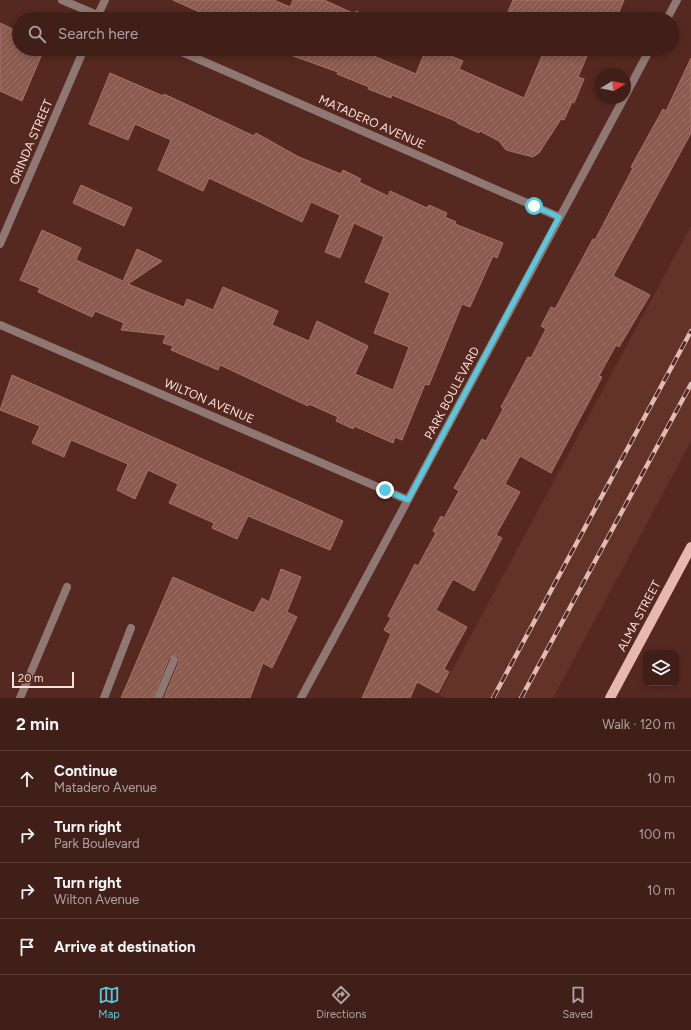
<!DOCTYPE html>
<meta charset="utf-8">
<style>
:root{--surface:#401f18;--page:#472721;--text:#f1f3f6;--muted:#aea2a2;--line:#593d37;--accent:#56c9e1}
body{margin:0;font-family:Figtree,sans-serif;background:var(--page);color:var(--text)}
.controls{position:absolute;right:12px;bottom:12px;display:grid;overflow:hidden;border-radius:8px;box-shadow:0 2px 6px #0003}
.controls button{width:36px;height:36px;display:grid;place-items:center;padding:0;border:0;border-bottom:1px solid var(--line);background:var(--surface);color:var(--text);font:20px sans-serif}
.compass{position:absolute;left:595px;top:68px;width:36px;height:36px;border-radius:50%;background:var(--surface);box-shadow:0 2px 6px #0003;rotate:80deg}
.scale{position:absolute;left:12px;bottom:10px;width:62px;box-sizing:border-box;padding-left:4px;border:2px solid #fde0d9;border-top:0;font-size:11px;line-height:14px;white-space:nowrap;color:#fde0d9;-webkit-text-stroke:3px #552920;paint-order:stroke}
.stop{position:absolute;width:12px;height:12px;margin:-9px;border:3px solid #56c9e1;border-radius:50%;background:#fff}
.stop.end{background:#56c9e1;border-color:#fff;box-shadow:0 1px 4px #0008}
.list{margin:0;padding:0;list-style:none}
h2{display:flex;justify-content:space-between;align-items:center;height:52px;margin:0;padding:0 16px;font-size:17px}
h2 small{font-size:13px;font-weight:400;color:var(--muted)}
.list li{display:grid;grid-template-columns:26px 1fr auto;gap:12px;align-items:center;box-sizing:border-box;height:56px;padding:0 16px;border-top:1px solid var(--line)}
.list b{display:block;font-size:15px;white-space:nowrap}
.list p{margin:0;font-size:13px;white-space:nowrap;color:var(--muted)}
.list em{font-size:13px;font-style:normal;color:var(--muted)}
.icon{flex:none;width:22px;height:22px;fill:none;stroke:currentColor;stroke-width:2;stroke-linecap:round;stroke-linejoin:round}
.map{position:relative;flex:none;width:691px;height:698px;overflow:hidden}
.search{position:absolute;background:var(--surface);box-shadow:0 2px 6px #0003;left:12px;right:12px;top:12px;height:44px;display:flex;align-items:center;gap:10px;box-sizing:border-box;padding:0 14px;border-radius:22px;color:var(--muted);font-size:15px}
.sheet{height:276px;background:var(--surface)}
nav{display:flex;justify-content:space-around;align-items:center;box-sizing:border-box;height:56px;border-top:1px solid var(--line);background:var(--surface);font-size:11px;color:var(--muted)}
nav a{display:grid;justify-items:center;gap:2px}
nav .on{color:var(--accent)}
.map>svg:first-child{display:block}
.built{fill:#643328}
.building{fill:url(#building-hatch);stroke:#a57367}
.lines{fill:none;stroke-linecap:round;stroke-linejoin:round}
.service{stroke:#8f7873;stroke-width:8}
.minor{stroke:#8f7873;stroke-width:8}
.tertiary{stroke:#8f7873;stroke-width:8}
.primary{stroke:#e7b8ad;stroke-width:10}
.rail-casing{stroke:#dcbcb5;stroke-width:4.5}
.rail{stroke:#552920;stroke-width:3;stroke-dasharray:9;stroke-linecap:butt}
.route{stroke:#56c9e1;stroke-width:5}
.labels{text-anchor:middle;stroke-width:4;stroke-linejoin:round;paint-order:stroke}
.street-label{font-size:12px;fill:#fde0d9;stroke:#552920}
</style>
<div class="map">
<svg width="691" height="698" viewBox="0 0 691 698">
<defs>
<pattern id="building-hatch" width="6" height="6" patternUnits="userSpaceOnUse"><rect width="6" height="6" fill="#8a5a4f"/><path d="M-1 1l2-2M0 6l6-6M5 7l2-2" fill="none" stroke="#9b7168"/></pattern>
</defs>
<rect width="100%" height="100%" fill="#552920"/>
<path class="built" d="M 691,226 L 691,441 L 553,698 L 446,698 L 439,695 Z"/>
<path class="building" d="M 173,0 L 274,0 L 290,7 L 293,0 L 324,0 L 355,14 L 356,11 L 374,19 L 215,19 Z
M 513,0 L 624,0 L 616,19 L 505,19 Z
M 0,23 L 19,32 L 19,49 L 44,49 L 22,101 L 0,91 Z
M 283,49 L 363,49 L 362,51 L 416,74 L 426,49 L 434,49 L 463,61 L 459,69 L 524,98 L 545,49 L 590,49 L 578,77 L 584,79 L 574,103 L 572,102 L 564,120 L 561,119 L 539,153 L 533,157 L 506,150 L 499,141 L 480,131 L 479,133 L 457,123 L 458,122 L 392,95 L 391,98 L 368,89 L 369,87 L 337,74 L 338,72 L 282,52 Z
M 691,58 L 691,133 L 613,276 L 650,295 L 619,347 L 616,345 L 599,376 L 602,377 L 551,473 L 520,456 L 505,484 L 520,492 L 496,535 L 502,538 L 474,591 L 453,579 L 436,610 L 467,627 L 444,669 L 449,672 L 438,693 L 417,682 L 410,698 L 362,698 L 391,634 L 384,630 L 391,618 L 388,616 L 415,564 L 418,566 L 436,533 L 433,531 L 441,516 L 444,518 L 459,491 L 454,488 L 482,439 L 486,441 L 503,409 L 501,407 L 528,357 L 531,358 L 546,329 L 541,326 L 551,307 L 555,309 L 593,239 L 595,240 L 633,168 L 631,167 L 663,109 L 666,111 Z
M 110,73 L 163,96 L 164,94 L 254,136 L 256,133 L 299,157 L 341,174 L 343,170 L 361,179 L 359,182 L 388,196 L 390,191 L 427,208 L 429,205 L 447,213 L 445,217 L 456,222 L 455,224 L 503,243 L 497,258 L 493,256 L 470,307 L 462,304 L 429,385 L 425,384 L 402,440 L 395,437 L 393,443 L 354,426 L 353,429 L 336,421 L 338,417 L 309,404 L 308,406 L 220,365 L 218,370 L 171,350 L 173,346 L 163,343 L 166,335 L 121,330 L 124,323 L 95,311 L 92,317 L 38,292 L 40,288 L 20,280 L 42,230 L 81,248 L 76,260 L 123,281 L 137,249 L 162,261 L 128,284 L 184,307 L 187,299 L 213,310 L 223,287 L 278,311 L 272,325 L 309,341 L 317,321 L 368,346 L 355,374 L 393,390 L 409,347 L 374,333 L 390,293 L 365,282 L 384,237 L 354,223 L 340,258 L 325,252 L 340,215 L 311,202 L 302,222 L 209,178 L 203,191 L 158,170 L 171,140 L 135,124 L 128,140 L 89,124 Z
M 81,185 L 132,208 L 124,226 L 73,203 Z
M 12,375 L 343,521 L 330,550 L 248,516 L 237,539 L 212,528 L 214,523 L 169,503 L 178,484 L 148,470 L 135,499 L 117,490 L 128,464 L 71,440 L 64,457 L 32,443 L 40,426 L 0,410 Z
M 281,569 L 301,577 L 287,612 L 297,617 L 272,668 L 263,663 L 250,698 L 164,698 L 179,662 L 179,657 L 174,655 L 169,658 L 153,698 L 121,698 L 173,577 L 254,613 L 262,598 L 269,602 Z"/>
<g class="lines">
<path class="service" d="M 20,698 L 67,587
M 104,698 L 131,628
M 158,698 L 174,660"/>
<path class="minor" d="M 62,0 L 107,19
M 96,19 L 105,0
M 667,19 L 677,0
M 175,49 L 559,217
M 625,96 L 650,49
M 0,244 L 84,49
M 0,325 L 408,500
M 332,641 L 624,98"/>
<path class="tertiary" d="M 301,698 L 332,641"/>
<path class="primary" d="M 610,698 L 691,547"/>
<g class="rail-casing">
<path id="rail" d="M 493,698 L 691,331
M 521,698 L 691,384"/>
</g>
<use href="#rail" class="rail"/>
</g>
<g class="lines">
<path class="route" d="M 385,490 L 408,500 L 559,217 L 534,206"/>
</g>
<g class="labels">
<g class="street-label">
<text transform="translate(372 122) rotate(24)" y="4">MATADERO AVENUE</text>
<text transform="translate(31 142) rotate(-67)" y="4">ORINDA STREET</text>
<text transform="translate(452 393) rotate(-62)" y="4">PARK BOULEVARD</text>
<text transform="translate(209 401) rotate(23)" y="4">WILTON AVENUE</text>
<text transform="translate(639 616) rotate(-62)" y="4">ALMA STREET</text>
</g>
</g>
</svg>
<div class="controls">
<button><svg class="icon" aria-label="layers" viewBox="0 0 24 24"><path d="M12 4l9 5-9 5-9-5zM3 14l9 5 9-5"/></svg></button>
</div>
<svg class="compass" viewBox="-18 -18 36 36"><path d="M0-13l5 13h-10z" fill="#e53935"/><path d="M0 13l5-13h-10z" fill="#aea2a2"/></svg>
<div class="scale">20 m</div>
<div class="stop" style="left:534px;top:206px"></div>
<div class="stop end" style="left:385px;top:490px"></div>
<div class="search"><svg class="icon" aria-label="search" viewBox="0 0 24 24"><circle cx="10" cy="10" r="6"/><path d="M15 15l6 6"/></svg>Search here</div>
</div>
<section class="sheet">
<h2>2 min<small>Walk · 120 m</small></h2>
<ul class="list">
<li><svg class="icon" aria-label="ahead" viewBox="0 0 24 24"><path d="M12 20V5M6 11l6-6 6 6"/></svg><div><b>Continue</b><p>Matadero Avenue</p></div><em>10 m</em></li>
<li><svg class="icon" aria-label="right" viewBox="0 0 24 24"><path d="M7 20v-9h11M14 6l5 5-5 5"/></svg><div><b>Turn right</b><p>Park Boulevard</p></div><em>100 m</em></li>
<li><svg class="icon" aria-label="right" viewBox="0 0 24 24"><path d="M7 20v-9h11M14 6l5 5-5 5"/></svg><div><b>Turn right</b><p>Wilton Avenue</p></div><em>10 m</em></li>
<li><svg class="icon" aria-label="arrive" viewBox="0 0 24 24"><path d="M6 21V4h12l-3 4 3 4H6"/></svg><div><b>Arrive at destination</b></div></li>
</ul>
</section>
<nav>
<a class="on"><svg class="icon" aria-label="map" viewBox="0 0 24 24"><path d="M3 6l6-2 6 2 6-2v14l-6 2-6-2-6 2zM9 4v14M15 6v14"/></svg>Map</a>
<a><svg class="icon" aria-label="directions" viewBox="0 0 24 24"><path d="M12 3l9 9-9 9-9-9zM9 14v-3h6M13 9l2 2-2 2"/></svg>Directions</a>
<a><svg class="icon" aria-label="saved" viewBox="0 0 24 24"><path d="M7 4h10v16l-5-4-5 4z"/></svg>Saved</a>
</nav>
